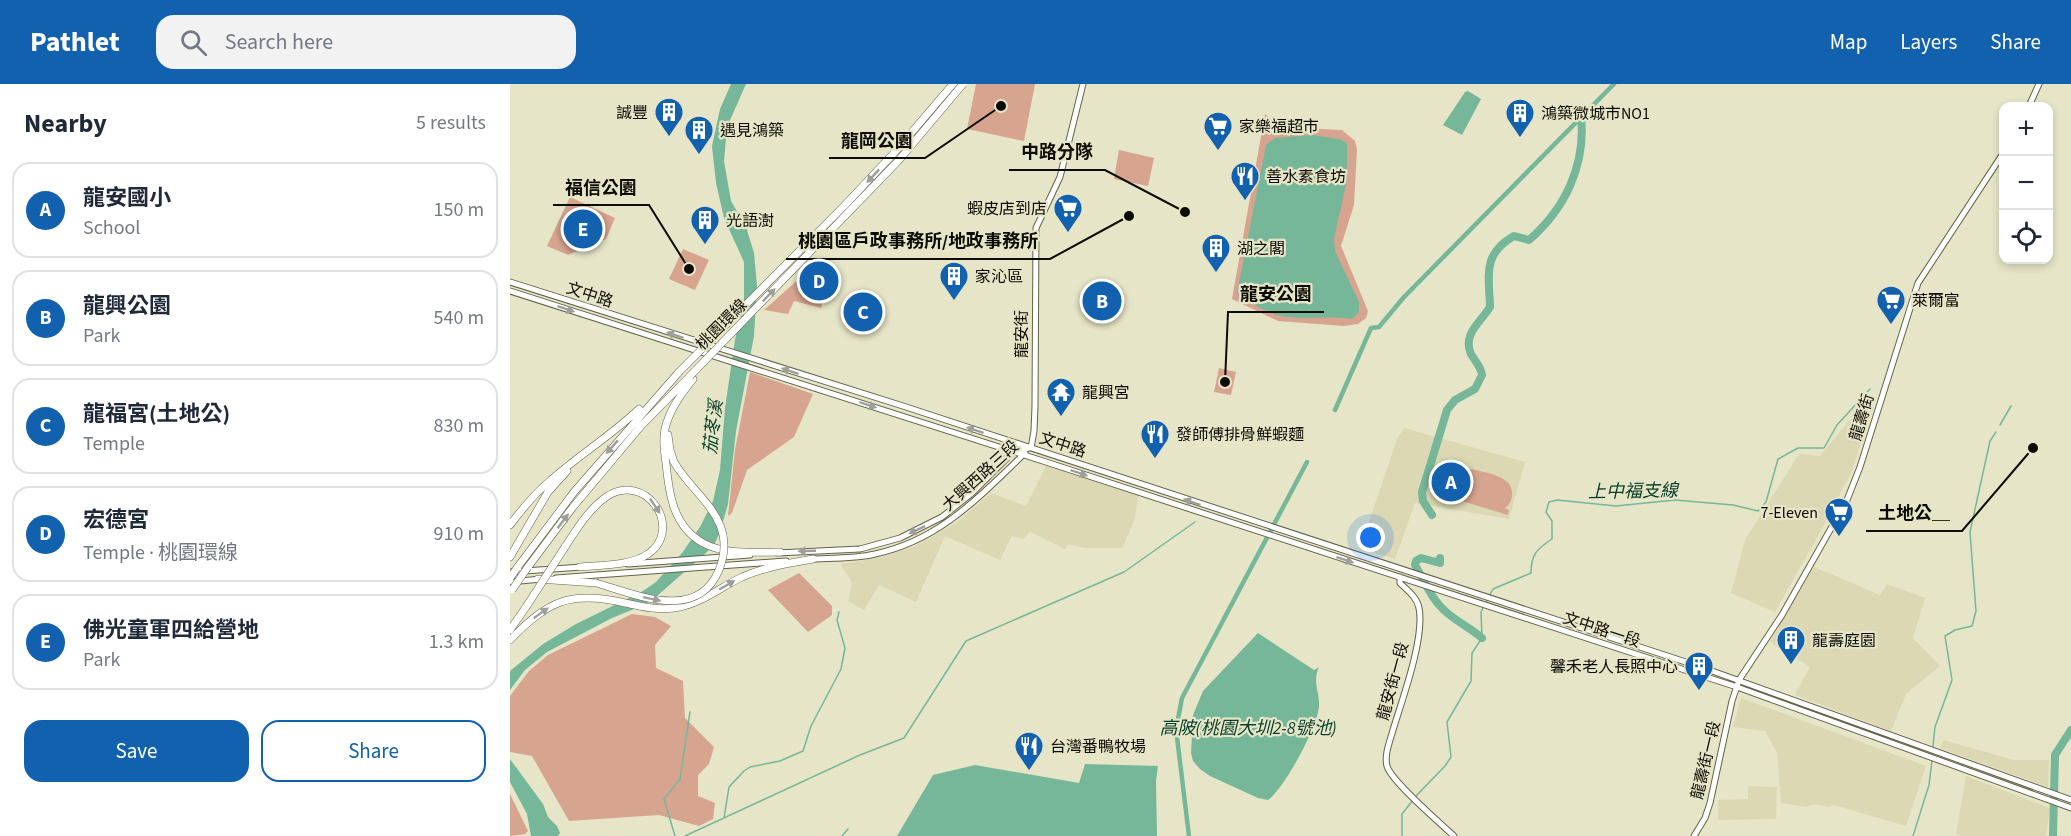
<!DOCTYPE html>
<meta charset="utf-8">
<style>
:root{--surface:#fff;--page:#f2f2f3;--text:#1f2937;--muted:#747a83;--line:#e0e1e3;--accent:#1161af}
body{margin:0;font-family:"Source Sans 3","Noto Sans TC",sans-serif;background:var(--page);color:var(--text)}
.controls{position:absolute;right:18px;top:18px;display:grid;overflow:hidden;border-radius:12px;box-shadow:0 3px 9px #0003}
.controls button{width:54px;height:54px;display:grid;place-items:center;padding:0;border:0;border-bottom:2px solid var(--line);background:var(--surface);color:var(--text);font:30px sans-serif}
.you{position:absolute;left:861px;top:454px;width:21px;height:21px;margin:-15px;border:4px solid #fff;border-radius:50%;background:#1a73e8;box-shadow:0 0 0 9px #1a73e833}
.badge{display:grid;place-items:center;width:39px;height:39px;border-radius:50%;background:var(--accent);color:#fff;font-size:20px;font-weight:700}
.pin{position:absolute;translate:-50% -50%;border:3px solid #fff;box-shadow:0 2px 6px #0006}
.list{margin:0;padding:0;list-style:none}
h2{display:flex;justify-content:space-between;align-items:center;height:78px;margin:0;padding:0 24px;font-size:26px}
h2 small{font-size:20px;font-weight:400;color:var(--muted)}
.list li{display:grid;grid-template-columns:39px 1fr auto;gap:18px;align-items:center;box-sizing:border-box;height:96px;margin:0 12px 12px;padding:0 12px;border:2px solid var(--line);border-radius:18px}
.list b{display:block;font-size:22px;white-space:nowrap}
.list p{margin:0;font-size:20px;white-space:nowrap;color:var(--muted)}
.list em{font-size:20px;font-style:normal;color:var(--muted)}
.actions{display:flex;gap:12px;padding:18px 24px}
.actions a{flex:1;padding:14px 0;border:2px solid var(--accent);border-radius:18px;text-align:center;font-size:21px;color:var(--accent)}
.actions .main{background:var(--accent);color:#fff}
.icon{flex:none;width:33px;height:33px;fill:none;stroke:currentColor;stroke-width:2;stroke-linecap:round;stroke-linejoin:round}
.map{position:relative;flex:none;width:1561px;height:752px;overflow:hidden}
header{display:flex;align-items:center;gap:36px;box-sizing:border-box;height:84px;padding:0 30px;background:var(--accent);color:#fff}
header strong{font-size:28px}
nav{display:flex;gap:33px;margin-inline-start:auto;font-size:21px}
.search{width:420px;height:54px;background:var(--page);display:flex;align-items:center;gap:15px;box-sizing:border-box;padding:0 21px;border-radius:18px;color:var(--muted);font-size:22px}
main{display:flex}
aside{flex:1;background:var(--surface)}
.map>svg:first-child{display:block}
.built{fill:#dbd8b3}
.green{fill:#d6a48f}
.water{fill:#76b799}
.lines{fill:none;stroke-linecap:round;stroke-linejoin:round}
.stream{stroke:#76b799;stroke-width:1.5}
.canal{stroke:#76b799;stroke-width:4.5}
.river{stroke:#76b799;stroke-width:8}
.secondary-casing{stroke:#646248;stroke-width:7}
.highway-casing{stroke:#646248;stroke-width:8}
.secondary{stroke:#fff;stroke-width:5}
.highway{stroke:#fff;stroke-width:7}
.highway-bridge-casing{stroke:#646248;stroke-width:8;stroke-linecap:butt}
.highway-bridge{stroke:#fff;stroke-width:7}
.oneway{fill:#9e9e9b}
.labels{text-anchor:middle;stroke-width:4.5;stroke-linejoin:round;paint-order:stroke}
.poi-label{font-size:16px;fill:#0d0c04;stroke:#e7e5c7;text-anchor:start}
.street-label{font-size:16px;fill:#0d0c04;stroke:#e7e5c7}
.water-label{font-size:18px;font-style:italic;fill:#063f2b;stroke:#e7e5c7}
.leader{fill:none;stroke:#0d0c04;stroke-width:2}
.callout-dot{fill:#0d0c04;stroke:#e7e5c7;stroke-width:2}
.callout-label{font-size:18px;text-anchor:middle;font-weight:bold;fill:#0d0c04;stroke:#e7e5c7;stroke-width:4.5;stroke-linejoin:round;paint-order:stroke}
</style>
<header>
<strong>Pathlet</strong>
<div class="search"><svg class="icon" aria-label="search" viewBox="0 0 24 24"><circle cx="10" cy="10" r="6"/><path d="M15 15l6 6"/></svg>Search here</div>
<nav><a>Map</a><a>Layers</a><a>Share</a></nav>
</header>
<main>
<aside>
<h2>Nearby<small>5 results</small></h2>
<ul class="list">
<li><span class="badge">A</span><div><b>龍安國小</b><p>School</p></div><em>150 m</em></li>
<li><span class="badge">B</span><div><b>龍興公園</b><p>Park</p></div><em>540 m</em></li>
<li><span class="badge">C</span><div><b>龍福宮(土地公)</b><p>Temple</p></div><em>830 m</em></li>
<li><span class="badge">D</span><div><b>宏德宮</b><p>Temple · 桃園環線</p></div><em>910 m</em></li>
<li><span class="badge">E</span><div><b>佛光童軍四給營地</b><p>Park</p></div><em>1.3 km</em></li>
</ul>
<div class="actions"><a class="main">Save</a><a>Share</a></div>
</aside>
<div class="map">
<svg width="1561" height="752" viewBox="0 0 1561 752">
<rect width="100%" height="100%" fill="#e7e5c7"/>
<path class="built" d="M 1358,314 L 1364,317 L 1342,387 L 1312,445 L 1265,528 L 1221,509 L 1235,456 L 1289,370 L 1310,372 Z
M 894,344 L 1015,378 L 999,435 L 905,419 L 885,475 L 850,464 L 887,355 Z
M 536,382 L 628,411 L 625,435 L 612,464 L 575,464 L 558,460 L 555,465 L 520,448 L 513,455 L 502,452 L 490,476 L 435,452 L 406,518 L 369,501 L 354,526 L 338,517 L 342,499 L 331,480 L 373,473 L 405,462 L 446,439 L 481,409 L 516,422 Z
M 1304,483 L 1370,511 L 1377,500 L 1415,514 L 1403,554 L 1430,582 L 1396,610 L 1381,647 L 1285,611 L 1300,583 L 1260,558 Z
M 1231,614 L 1416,682 L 1396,742 L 1324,721 L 1319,723 L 1303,720 L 1296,723 L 1271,719 L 1267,669 L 1255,647 L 1223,643 Z
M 1433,656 L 1504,676 L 1539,676 L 1538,703 L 1430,664 Z
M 1456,692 L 1540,724 L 1536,752 L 1451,752 L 1446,750 Z
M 1238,702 L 1267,703 L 1266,735 L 1208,736 L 1208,716 L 1238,715 Z"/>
<path class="green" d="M 466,0 L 525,0 L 514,57 L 457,45 Z
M 755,30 L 770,43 L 832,46 L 845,57 L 847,65 L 844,121 L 831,162 L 858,227 L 856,234 L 848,240 L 834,242 L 768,237 L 722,215 Z
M 609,66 L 644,74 L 638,102 L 604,95 Z
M 60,113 L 105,134 L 96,155 L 58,171 L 37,162 Z
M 173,165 L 199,176 L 185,206 L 159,195 Z
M 292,192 L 312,220 L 311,224 L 284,217 L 278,230 L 254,226 Z
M 584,207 L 603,210 L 600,228 L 580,224 Z
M 709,284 L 726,288 L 721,311 L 704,308 Z
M 240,288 L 303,310 L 284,353 L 237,386 L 222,429 L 218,432 L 225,366 Z
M 962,385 C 976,389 1005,392 1002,412 C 1001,418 999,421 995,424 L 999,426 L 998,431 L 942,414 L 943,408 L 948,409 C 945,398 950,388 962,385 Z
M 289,489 L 322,522 L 322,531 L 298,548 L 258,506 Z
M 122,530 L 145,533 L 161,542 L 145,561 L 146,584 L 173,597 L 175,634 L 204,663 L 199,680 L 188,691 L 188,712 L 205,719 L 203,735 L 189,742 L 149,731 L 59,737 L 22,672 L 0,668 L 0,612 L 19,587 L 38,571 Z
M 0,710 L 18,747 L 15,750 L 0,752 Z"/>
<path class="water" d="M 221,0 L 236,0 L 217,43 L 214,77 L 221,117 L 236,143 L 244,169 L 247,202 L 244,252 L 226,347 L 218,420 L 210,448 L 205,459 L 197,468 L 147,512 L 134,521 L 102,534 L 37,568 L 15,586 L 0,606 L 0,587 L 33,560 L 66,540 L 133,507 L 146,498 L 172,469 L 190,443 L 203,417 L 210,386 L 215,324 L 225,256 L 234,216 L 234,178 L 214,134 L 206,99 L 202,62 L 210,25 Z
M 958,7 L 971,15 L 952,51 L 933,41 L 955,8 Z
M 802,51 L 829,55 L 837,59 L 837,96 L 824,155 L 825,167 L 849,218 L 849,228 L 842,235 C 813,230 779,240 752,225 C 743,221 736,214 727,209 L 756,61 L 765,54 Z
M 748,549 L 804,586 L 809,583 C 802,598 810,608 809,623 C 807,644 774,705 758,716 L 748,714 L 700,692 L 690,685 L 683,677 L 681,669 L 683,631 L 693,607 Z
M 0,675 L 33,720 L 38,733 L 47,742 L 50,749 L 48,752 L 21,752 L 17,730 L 0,698 Z
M 575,680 L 648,682 L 646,697 L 647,752 L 387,752 L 423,691 L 465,681 L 569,699 Z"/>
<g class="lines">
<path class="stream" d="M 1490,341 L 1501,322
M 976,518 L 983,505 L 1021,489 C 1021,470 1027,465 1042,455 L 1042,437 L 1036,428 L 1039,418 L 1047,416 L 1106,422 L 1165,416 L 1223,421 L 1248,427 L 1256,418 L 1268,375 L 1288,364 L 1314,364 L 1327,341 L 1360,305
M 1422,671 L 1425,643 L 1442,596 L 1435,552 L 1445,546 L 1462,542 L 1466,527 L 1460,448 L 1480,357 L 1486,348
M 906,712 L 935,682 L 941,673 L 937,638 L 961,597 L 962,569 L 972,554 L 971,528 L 974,522
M 214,734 L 219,703 L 234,687 L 240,683 L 270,677 L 293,667 L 301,642 L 331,585 L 335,564 L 327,536 L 329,528
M 165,752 L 154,715 L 170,695 L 180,628
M 175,752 L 350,671 L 394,654 L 456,557 L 614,488 L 685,438
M 332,752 L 338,745
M 892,752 L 892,730 L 903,716
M 1403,752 L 1419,701 L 1422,676"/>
<path class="canal" d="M 825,326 L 861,244 L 869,243 L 894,213 L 1104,0
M 679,752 L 666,645 L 672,614 L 797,378"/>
<path class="river" d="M 922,431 L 913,417 L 912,408 L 937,326 L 945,316 L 965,305 L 972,291 C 971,283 965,277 961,270 C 952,250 971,238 980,223 C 979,191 972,170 1004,152 L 1019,156 C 1055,125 1076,81 1071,33
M 930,474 L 930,479 L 911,474 L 906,477 L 905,481 C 913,494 919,510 930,522 C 941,535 958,542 972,554
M 1543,752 L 1545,671 L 1561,646"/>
<g class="secondary-casing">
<path id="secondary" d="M 1519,22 L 1529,0
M 0,198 L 393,322 L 1191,583 L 1561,716
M 0,207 L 536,378 L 1227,603 L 1561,724
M 521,364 L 524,347 L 525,322 L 526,144 L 550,93 L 573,0
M 267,469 L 350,465 L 390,454 L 432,433 L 462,409 L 503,368 L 519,364
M 301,475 C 321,474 344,475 365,470 C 430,456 469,413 515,369
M 118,480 L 240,471
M 0,488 L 72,483
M 890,493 L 890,499 C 897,506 907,513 909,524 C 915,554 892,616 883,646 C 880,657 874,671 877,682 C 881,697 931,740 944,752
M 46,494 L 276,477
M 0,498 L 31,495
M 1184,752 L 1195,734 L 1200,719 L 1222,617 L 1229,596 L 1272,531 L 1337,416 L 1350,383 L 1408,199 L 1494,68"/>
</g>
<g class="highway-casing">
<path id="highway" d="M 183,295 C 173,308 162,322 157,338 C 152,351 154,365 156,379 C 159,410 163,442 193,459 C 215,471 245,468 270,468
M 158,351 L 160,366 L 164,378
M 0,441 C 12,425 25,409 41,396 C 69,371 102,351 129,325
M 55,463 C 66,446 79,425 96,413 C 135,386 175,444 138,470 C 120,482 91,481 70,483
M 0,473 L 38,408 L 57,387
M 18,483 L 63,423 L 131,342 L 180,292
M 7,484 L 64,408 L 169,288
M 28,495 L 86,499
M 0,546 L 16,523
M 0,556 C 38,517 60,506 115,519 C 133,523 151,527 170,523 C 193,518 211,503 232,493 C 255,483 279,479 303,475"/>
</g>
<use href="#secondary" class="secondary"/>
<use href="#highway" class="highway"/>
<g class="highway-bridge-casing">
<path id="highway-bridge" d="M 169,288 L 335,121 L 384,69 L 443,0
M 180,292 L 389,76 L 453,0
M 0,494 L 7,484
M 86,499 C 125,510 187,539 209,486 C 215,471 216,456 210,441 C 200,417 177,401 164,378
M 2,506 L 18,483
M 16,523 L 55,463"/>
</g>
<use href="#highway-bridge" class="highway-bridge"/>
</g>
<defs><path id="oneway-solid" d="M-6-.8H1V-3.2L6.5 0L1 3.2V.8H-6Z" transform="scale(1.5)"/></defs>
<g class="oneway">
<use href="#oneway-solid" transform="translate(363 92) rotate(133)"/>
<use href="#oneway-solid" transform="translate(259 211) rotate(-46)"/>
<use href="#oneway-solid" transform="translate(56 225) rotate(18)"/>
<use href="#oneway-solid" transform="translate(165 251) rotate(-162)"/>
<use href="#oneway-solid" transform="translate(280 287) rotate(-162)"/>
<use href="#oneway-solid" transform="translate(358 321) rotate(18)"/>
<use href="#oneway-solid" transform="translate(465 346) rotate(-162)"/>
<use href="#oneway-solid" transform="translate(102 363) rotate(131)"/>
<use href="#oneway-solid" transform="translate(569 389) rotate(18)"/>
<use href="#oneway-solid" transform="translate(682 418) rotate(-161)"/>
<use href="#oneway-solid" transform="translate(145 422) rotate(56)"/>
<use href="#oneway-solid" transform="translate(53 437) rotate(-53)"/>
<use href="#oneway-solid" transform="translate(407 446) rotate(155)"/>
<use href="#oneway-solid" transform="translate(297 467) rotate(178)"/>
<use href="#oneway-solid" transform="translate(835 476) rotate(18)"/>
<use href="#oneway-solid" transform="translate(217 501) rotate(-30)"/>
<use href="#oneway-solid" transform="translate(142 515) rotate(12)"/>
<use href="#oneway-solid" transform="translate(31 529) rotate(-35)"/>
</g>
<defs>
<g id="building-pin" transform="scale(1.5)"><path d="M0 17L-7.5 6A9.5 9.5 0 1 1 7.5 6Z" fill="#1161af" stroke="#e7e5c7"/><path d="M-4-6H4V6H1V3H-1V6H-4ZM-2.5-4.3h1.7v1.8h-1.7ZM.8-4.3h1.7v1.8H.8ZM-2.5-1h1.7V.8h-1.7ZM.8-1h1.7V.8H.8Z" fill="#fff"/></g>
<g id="supermarket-pin" transform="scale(1.5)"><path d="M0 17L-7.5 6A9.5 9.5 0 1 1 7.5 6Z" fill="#1161af" stroke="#e7e5c7"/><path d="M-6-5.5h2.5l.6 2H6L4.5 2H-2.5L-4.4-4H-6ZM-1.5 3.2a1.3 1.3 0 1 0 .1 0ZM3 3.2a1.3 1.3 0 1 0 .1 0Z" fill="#fff"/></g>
<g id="restaurant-pin" transform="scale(1.5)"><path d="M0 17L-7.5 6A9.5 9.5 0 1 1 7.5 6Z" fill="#1161af" stroke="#e7e5c7"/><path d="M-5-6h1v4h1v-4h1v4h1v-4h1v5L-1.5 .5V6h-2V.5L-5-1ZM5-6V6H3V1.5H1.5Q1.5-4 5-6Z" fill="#fff"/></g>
<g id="temple-pin" transform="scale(1.5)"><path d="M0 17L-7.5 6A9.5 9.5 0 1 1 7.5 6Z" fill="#1161af" stroke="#e7e5c7"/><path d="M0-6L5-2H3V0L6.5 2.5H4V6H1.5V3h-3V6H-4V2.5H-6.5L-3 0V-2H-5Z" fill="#fff"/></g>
</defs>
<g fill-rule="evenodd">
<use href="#building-pin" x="159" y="28"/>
<use href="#building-pin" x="1010" y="29"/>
<use href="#supermarket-pin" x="708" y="42"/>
<use href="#building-pin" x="189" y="46"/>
<use href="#restaurant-pin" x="735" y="92"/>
<use href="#supermarket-pin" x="558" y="124"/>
<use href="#building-pin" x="195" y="136"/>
<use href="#building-pin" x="706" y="164"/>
<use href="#building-pin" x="444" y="192"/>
<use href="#supermarket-pin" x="1381" y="216"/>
<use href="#temple-pin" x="551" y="308"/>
<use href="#restaurant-pin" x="645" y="350"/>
<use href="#supermarket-pin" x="1329" y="428"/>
<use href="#building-pin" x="1281" y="556"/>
<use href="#building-pin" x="1189" y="582"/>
<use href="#restaurant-pin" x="519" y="662"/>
</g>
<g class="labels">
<g class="poi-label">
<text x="138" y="34" text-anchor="end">誠豐</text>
<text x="1031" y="35">鴻築微城市NO1</text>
<text x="729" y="48">家樂福超市</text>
<text x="210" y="52">遇見鴻築</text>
<text x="756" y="98">善水素食坊</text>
<text x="537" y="130" text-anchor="end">蝦皮店到店</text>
<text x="216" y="142">光語澍</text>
<text x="727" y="170">湖之閣</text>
<text x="465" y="198">家沁區</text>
<text x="1402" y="222">萊爾富</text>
<text x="572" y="314">龍興宮</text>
<text x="666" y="356">發師傅排骨鮮蝦麵</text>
<text x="1308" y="434" text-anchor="end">7-Eleven</text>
<text x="1302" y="562">龍壽庭園</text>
<text x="1168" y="588" text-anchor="end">馨禾老人長照中心</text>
<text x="540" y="668">台灣番鴨牧場</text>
</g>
<g class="street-label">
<text transform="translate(80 210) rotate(18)" y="6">文中路</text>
<text transform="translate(211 240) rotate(-45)" y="6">桃園環線</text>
<text transform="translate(511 250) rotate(-90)" y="6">龍安街</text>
<text transform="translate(1351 333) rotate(-73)" y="6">龍壽街</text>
<text transform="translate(553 360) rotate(18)" y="6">文中路</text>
<text transform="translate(470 391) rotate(-42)" y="6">大興西路三段</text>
<text transform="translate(1092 545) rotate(18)" y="6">文中路一段</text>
<text transform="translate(882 597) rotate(-75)" y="6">龍安街一段</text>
<text transform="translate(1195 676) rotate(-77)" y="6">龍壽街一段</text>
</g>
<g class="water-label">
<text transform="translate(203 343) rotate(-83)" y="6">茄苳溪</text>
<text transform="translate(1123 407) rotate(-1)" y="6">上中福支線</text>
<text x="738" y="650">高陂(桃園大圳2-8號池)</text>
</g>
</g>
<path class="leader" d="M491 22L415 74H319M675 128L595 86H499M179 185L139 121H43M619 132L540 175H276M715 298L718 228H814M1523 364L1452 447H1356"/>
<g class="callout-dot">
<circle cx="491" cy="22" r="6"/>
<circle cx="675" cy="128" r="6"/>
<circle cx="179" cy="185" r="6"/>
<circle cx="619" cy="132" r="6"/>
<circle cx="715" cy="298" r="6"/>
<circle cx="1523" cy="364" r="6"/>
</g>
<g class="callout-label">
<text x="367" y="63">龍岡公園</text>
<text x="547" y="74">中路分隊</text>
<text x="91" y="110">福信公園</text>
<text x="408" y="163">桃園區戶政事務所/地政事務所</text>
<text x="766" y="216">龍安公園</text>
<text x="1404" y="435">土地公＿</text>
</g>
</svg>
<div class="controls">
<button>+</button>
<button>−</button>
<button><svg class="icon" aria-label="locate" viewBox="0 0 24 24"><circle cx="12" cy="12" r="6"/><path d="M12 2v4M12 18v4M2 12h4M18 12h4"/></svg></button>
</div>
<div class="you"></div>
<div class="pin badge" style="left:941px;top:398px">A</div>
<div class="pin badge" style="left:592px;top:217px">B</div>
<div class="pin badge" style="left:353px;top:228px">C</div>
<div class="pin badge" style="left:309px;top:197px">D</div>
<div class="pin badge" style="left:73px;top:145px">E</div>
</div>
</main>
